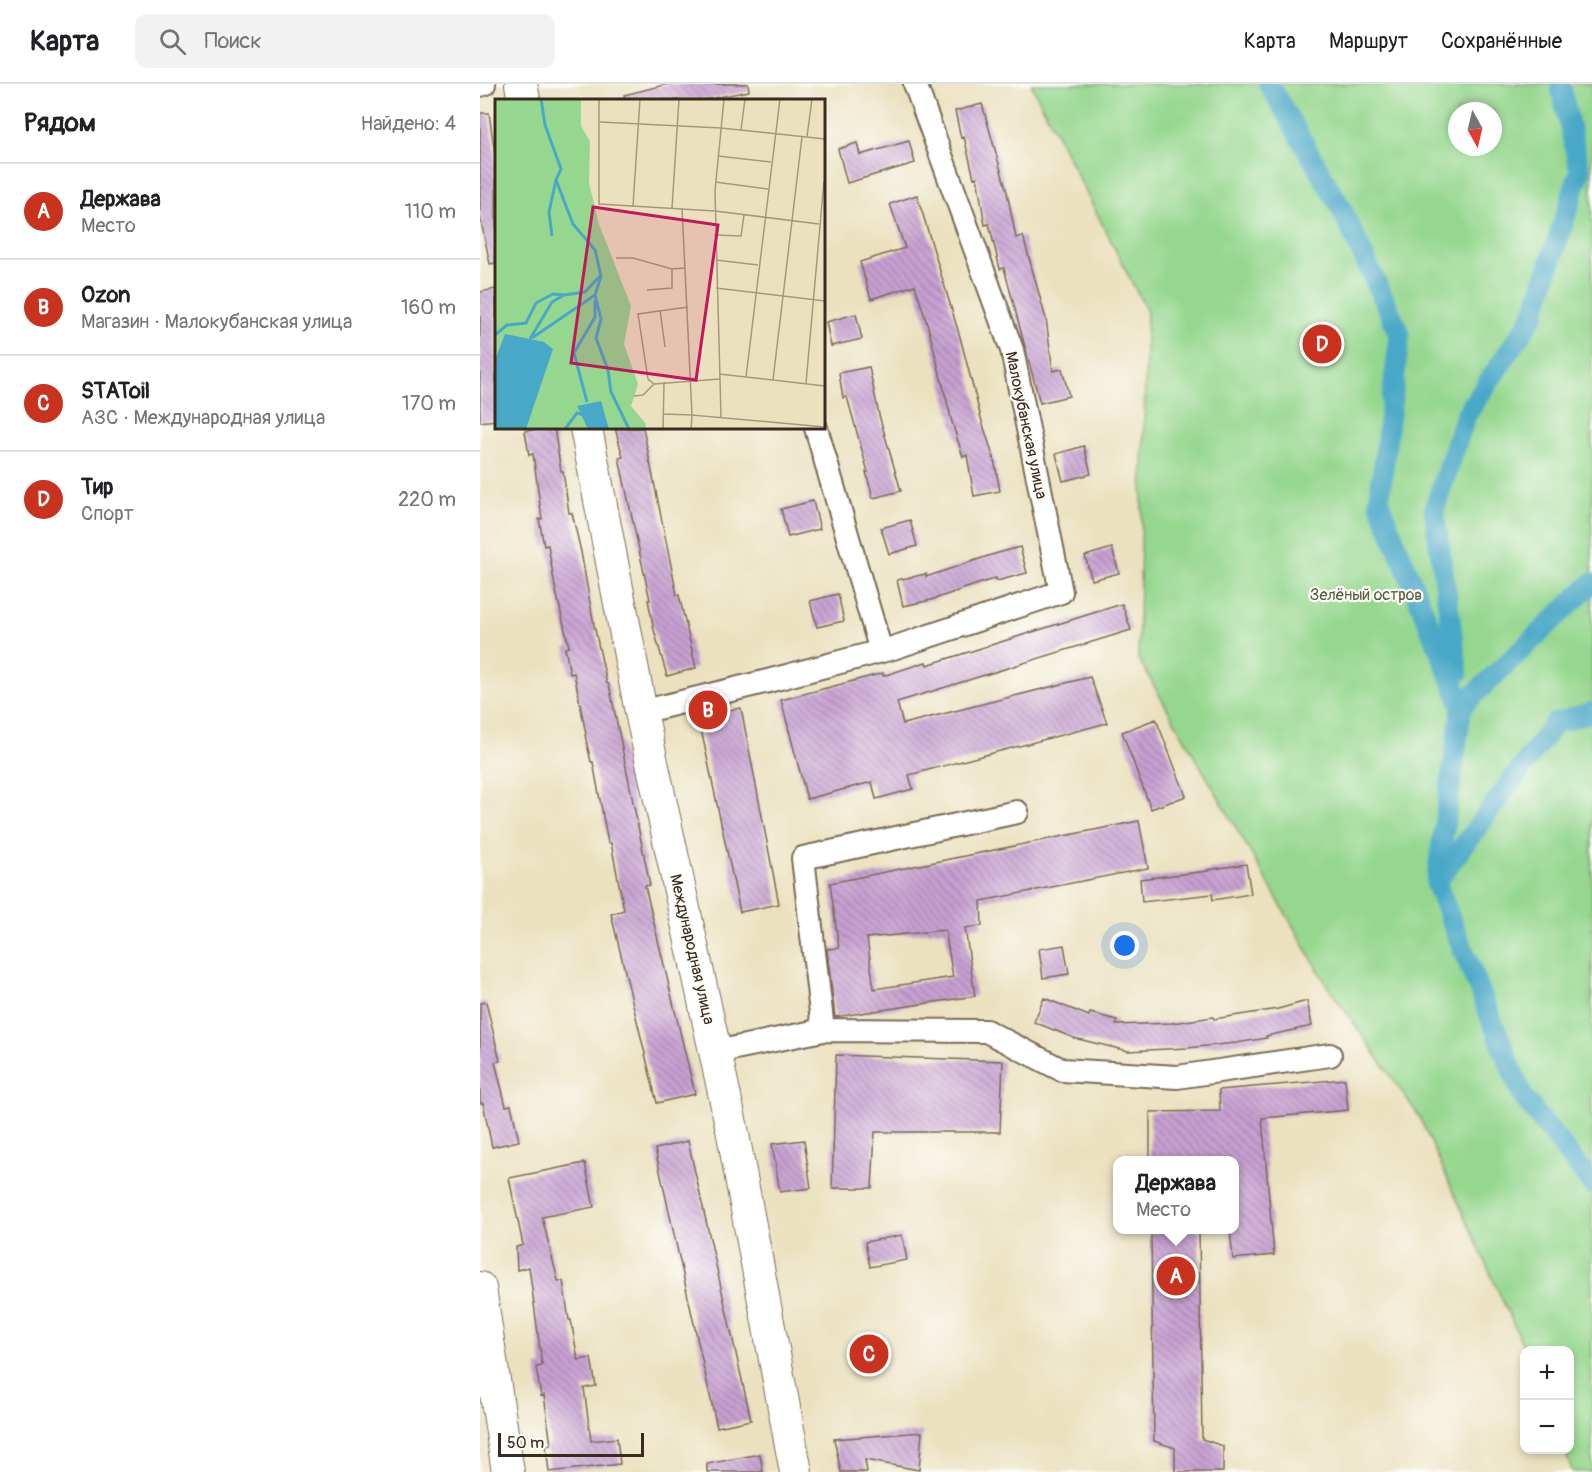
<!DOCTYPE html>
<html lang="ru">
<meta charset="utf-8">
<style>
:root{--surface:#fff;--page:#f2f2f2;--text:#202124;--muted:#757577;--line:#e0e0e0;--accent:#c8321e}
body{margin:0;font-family:Pangolin,sans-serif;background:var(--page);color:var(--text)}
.controls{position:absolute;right:18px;bottom:18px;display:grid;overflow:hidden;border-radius:12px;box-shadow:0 3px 9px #0003}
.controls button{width:54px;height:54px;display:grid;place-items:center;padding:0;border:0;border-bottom:2px solid var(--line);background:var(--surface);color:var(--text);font:30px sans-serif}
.compass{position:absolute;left:968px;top:18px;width:54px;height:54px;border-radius:50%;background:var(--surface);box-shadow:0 3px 9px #0003;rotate:172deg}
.scale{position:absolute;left:18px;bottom:15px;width:146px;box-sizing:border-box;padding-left:6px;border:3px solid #3b2a1e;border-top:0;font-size:16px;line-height:21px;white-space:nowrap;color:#3b2a1e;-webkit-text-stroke:4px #fdfcf7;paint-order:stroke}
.you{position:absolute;left:645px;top:862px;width:21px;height:21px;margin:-15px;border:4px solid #fff;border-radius:50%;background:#1a73e8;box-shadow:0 0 0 9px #1a73e833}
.badge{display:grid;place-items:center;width:39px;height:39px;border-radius:50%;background:var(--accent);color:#fff;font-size:20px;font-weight:700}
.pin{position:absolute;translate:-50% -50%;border:3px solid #fff;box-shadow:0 2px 6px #0006}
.popup{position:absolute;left:633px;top:1072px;width:126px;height:78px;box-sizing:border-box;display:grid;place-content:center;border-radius:12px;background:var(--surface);filter:drop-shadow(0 2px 4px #0005);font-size:20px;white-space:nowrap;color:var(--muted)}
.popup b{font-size:22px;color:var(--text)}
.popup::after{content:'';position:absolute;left:50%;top:100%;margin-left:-12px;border:12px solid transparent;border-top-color:var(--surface)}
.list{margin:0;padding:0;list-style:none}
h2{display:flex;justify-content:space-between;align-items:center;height:78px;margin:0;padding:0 24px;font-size:26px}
h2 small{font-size:20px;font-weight:400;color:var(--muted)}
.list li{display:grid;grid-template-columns:39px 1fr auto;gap:18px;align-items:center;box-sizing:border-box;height:96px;padding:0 24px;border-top:2px solid var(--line)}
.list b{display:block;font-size:22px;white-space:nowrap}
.list p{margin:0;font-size:20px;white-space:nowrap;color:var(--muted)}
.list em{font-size:20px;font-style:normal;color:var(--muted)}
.icon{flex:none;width:33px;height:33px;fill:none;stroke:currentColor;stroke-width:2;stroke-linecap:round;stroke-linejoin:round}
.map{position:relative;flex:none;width:1112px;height:1388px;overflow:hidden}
header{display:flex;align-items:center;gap:36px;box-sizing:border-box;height:84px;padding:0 30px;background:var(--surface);border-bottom:2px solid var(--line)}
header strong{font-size:28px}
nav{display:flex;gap:33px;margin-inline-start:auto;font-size:21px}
.search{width:420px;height:54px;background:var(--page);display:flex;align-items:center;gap:15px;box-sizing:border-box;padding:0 21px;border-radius:12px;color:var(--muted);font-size:22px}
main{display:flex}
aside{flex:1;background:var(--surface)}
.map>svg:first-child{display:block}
.park{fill:#95d78e;stroke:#688056;stroke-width:1.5;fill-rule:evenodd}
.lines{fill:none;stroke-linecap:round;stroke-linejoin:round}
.canal{stroke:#48a8c7;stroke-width:21}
.building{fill:url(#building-back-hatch);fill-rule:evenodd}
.street-casing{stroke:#796a56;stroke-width:26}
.secondary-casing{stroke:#796a56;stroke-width:34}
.street{stroke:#fff;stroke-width:22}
.secondary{stroke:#fff;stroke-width:32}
.labels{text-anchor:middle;stroke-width:4.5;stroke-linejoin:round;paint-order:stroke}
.street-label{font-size:16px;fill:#3b2a1e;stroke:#fdfcf7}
.park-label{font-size:16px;fill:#565e40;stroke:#fdfcf7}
.inset-river{fill:none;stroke:#48a8c7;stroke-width:3}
.inset-road{fill:none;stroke:#a5987f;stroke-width:1.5}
.view{fill:#c2185b;fill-opacity:0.15;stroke:#c2185b;stroke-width:3}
.inset-edge{fill:none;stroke:#3b2a1e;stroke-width:3}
</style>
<header>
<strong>Карта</strong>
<div class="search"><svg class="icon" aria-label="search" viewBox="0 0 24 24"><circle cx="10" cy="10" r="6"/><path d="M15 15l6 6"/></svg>Поиск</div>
<nav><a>Карта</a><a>Маршрут</a><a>Сохранённые</a></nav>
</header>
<main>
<aside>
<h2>Рядом<small>Найдено: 4</small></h2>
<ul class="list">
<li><span class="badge">A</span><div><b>Держава</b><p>Место</p></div><em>110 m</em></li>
<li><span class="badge">B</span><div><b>Ozon</b><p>Магазин · Малокубанская улица</p></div><em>160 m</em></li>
<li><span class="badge">C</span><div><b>STAToil</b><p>АЗС · Международная улица</p></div><em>170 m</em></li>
<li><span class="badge">D</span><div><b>Тир</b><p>Спорт</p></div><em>220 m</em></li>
</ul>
</aside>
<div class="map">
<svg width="1112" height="1388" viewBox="0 0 1112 1388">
<defs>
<pattern id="building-back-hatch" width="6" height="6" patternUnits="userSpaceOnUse" patternTransform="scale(1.5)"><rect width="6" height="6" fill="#c7a0d2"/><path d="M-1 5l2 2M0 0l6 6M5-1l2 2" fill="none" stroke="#a383aa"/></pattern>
</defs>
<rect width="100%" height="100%" fill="#fdfcf7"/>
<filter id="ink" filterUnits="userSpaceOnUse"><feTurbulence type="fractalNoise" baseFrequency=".0167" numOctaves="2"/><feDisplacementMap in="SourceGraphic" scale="12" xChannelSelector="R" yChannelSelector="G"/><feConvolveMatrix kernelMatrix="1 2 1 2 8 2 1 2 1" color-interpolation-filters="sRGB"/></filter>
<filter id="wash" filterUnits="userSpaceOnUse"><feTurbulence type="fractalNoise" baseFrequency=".008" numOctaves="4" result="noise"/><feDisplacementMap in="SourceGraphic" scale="24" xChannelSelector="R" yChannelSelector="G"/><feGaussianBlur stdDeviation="1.35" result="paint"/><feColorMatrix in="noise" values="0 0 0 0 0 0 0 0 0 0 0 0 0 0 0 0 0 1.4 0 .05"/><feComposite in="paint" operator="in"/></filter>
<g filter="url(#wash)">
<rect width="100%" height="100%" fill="#ebe1bf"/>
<path class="park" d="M 551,0 L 1112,0 L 1112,1388 L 1093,1388 L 1084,1366 L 1090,1366 L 1090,1266 L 1045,1266 L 939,1032 L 847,901 L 658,574 L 667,228 ZM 977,27 L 1013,27 L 1013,63 L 977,63 Z"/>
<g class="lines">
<path class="canal" d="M 789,0 L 860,122 L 920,250 L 899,418 L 982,622 L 956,799 L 1043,1013 L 1112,1100
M 978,589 L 954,426 L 986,331 L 1053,232 L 1100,87 L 1080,0
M 982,622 L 1112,499
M 957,797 L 1075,639 L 1112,628"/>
</g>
<g id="blocks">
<path class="building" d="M 188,0 L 268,0 L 269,7 L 224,16 L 145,16 L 144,11 Z
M 502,20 L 527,108 L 536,154 L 543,152 L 566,235 L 573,287 L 582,285 L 589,312 L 560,319 L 524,184 L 520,185 L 509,140 L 505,141 L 497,93 L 494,94 L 484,53 L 481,54 L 475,27 Z
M 0,29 L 9,29 L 16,78 L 16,179 L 10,180 L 0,132 Z
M 429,57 L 435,79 L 367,99 L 358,65 L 377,59 L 380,71 Z
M 437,111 L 480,253 L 501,334 L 514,375 L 520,407 L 494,412 L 487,371 L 483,373 L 472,338 L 449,246 L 435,201 L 391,215 L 380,178 L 425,164 L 410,120 Z
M 16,205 L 16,336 L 0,338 L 0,208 Z
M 376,230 L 382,255 L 351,262 L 346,238 Z
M 389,283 L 399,331 L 421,407 L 393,414 L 386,388 L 388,388 L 367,313 L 363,314 L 359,289 Z
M 64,344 L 74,344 L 81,387 L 83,387 L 89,429 L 92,429 L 101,468 L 114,541 L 127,600 L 129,600 L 170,801 L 165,802 L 215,1010 L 177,1019 L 131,830 L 144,826 L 131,759 L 128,759 L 113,678 L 111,678 L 105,651 L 106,650 L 94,589 L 90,590 L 85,564 L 89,563 L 75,503 L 68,461 L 64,462 L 59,435 L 62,435 L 53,370 L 49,371 L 45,347 Z
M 135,344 L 163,344 L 197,511 L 199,511 L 216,584 L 187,592 L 174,546 L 168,516 L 170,516 L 139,374 L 143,373 Z
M 604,362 L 611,390 L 583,397 L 576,370 Z
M 333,417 L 340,445 L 308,453 L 301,425 Z
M 430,436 L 437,462 L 409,470 L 401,444 Z
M 540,463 L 547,489 L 517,497 L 516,494 L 451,516 L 423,522 L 417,496 L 446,490 L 446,493 L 511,471 Z
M 632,464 L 639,489 L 612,496 L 605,472 Z
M 358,510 L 364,537 L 337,543 L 330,517 Z
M 642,520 L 651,546 L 417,618 L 423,640 L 610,593 L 627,639 L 429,691 L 433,705 L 396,715 L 392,698 L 327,715 L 301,616 L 403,589 L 403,592 L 446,578 L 447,581 Z
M 261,624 L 299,820 L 260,828 L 218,631 Z
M 676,635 L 706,712 L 671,725 L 642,648 Z
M 659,737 L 668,784 L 501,817 L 502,842 L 485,844 L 495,912 L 355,933 L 347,865 L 359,864 L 350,799 ZM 465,846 L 473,893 L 394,905 L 387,854 Z
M 766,780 L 771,810 L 733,816 L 732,810 L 662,818 L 660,795 L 728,787 L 728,786 Z
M 584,861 L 589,890 L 563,894 L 559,865 Z
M 564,914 L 609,932 L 610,929 L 637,936 L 636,941 L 692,939 L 733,933 L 734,935 L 798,925 L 827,917 L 832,942 L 786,952 L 787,954 L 756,959 L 707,964 L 648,967 L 594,954 L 554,938 Z
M 6,918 L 20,977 L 15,978 L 26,1022 L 31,1021 L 39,1057 L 12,1063 L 3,1019 L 0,1019 L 0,919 Z
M 356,971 L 523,977 L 520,1048 L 395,1048 L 392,1104 L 352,1104 Z
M 865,995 L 868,1026 L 782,1034 L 794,1171 L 753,1175 L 750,1146 L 754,1146 L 754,1077 L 670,1077 L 670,1028 L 740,1027 L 739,1006 Z
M 324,1056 L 331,1104 L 300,1108 L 292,1060 Z
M 208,1057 L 271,1336 L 237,1343 L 175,1065 Z
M 105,1079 L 114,1123 L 62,1133 L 78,1197 L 83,1197 L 89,1236 L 91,1236 L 98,1276 L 111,1274 L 116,1302 L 104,1304 L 111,1357 L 137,1354 L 140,1380 L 69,1388 L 66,1362 L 71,1361 L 64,1311 L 61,1312 L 56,1283 L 62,1282 L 57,1242 L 49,1183 L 37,1186 L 36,1163 L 43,1161 L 29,1094 Z
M 671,1146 L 719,1146 L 722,1355 L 743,1362 L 743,1388 L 695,1388 L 695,1364 L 674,1357 Z
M 422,1151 L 427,1176 L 390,1183 L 385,1158 Z
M 442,1348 L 439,1386 L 385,1376 L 387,1388 L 361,1388 L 354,1355 Z
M 280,1370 L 283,1388 L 227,1388 L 227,1380 Z"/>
</g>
</g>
<g filter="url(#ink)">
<use href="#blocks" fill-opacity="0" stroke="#796a56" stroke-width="1.5"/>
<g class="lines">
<g class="street-casing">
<path id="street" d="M 0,1 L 4,0
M 336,344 L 401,567
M 161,628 L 288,597 L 413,564 L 581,508 L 532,266 L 435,0
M 343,946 L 506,947 L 582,986 L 697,993 L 850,971
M 236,968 L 343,946 L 323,774 L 537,728"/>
</g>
<g class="secondary-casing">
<path id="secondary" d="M 41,0 L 44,16
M 106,344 L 161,628 L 252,1045 L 316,1388
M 0,1204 L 28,1388"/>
</g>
<use href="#street" class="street"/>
<use href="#secondary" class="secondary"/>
</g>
</g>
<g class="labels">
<g class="street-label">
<text transform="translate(547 341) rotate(78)" y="6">Малокубанская улица</text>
<text transform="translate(213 865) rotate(77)" y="6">Международная улица</text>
</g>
<g class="park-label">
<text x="886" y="516">Зелёный остров</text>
</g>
</g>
<g transform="translate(15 15)">
<rect width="330" height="330" fill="#ebe1bf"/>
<path d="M 0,0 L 86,0 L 86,27 L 95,42 L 94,84 L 104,125 L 136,207 L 129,245 L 143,285 L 136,307 L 151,325 L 150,330 L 0,330 Z" fill="#95d78e"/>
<path d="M 10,235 L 49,243 L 58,250 L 31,330 L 0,330 L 0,261 ZM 106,302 L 114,330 L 93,330 L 82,307 Z" fill="#48a8c7"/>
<path class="inset-river" d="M 46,0 L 50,26 L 66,70 L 61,81 L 78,125 L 100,151 L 106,177 L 100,196 L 106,220 L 101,239 L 113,271 L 116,293 L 134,330M 57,137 L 54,113 L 61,81M 0,236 L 12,226 L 31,224 L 41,204 L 58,195 L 69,196M 37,239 L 100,196M 35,240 L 57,203 L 69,196 L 90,193 L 105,177M 92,303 L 79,254 L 100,218 L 100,201M 70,330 L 82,314 L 89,316"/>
<path class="inset-road" d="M 104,0 L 104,105 L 220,112 L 324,125M 105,23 L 226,29 L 330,40M 246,31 L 250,0M 312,38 L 317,0M 223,57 L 276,63M 220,83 L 273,90M 138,107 L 145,0M 177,109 L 184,0M 219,136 L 246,137 L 249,116M 121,159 L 138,159 L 177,170M 221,161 L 263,166M 221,189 L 330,202M 152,191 L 177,189 L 177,170 L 189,169M 165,211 L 170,248M 224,275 L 330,287M 251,278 L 285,0M 278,281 L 307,38M 311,284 L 329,82M 159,285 L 153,280 L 143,215 L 193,208M 139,297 L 148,296 L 159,285 L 225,280M 169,315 L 197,316 L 187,109M 226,318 L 220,92 L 229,0M 168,330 L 169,283M 196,330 L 197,316 L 330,328"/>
<path class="view" d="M 98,108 L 223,126 L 201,281 L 76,264 Z"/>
<rect width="330" height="330" class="inset-edge"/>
</g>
</svg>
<div class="controls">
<button>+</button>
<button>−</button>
</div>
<svg class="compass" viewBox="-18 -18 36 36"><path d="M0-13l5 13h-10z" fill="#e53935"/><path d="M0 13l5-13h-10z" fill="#757577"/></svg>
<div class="scale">50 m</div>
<div class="you"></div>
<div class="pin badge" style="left:696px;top:1192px">A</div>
<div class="popup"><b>Держава</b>Место</div>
<div class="pin badge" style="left:228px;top:626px">B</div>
<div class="pin badge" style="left:389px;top:1270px">C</div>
<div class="pin badge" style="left:842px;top:260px">D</div>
</div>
</main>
